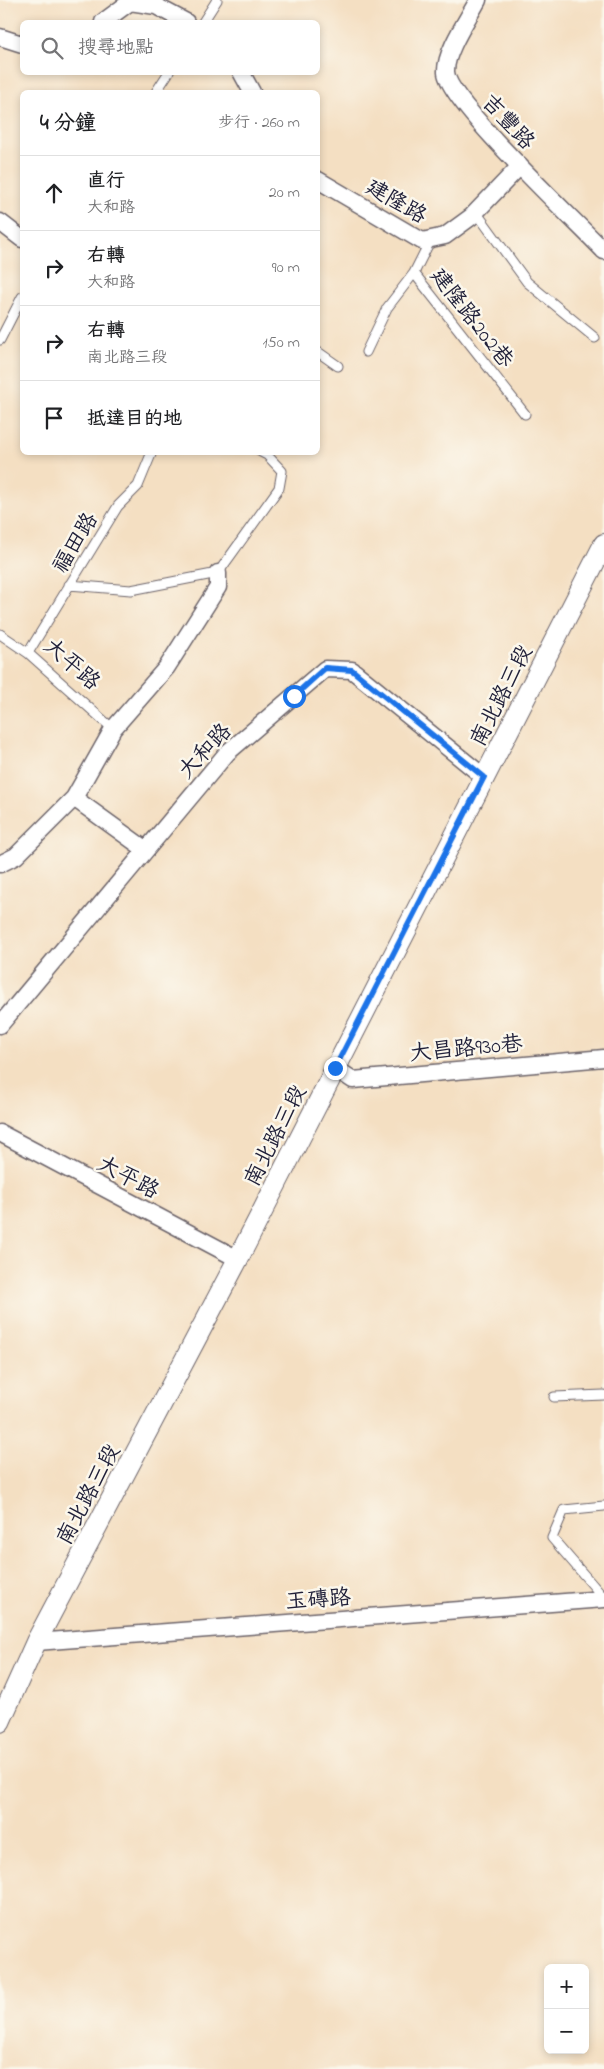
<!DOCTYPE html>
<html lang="zh-TW">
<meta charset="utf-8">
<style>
:root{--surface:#fff;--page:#f6f6f6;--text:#202124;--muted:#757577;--line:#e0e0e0}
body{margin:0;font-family:"Indie Flower","LXGW WenKai TC",sans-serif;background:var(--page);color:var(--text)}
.controls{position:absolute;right:15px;bottom:15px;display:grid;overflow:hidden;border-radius:8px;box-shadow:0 2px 8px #0003}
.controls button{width:45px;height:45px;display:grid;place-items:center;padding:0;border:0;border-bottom:1px solid var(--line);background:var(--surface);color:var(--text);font:25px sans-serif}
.stop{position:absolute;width:15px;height:15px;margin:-11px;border:4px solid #1a73e8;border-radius:50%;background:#fff}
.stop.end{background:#1a73e8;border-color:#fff;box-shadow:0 1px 5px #0008}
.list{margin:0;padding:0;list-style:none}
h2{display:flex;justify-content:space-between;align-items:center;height:65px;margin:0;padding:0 20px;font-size:21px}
h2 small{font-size:16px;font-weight:400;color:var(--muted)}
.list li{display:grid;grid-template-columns:32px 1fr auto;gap:15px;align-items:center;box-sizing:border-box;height:75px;padding:0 20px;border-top:1px solid var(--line)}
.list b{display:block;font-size:19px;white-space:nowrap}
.list p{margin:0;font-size:16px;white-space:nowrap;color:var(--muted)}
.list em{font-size:16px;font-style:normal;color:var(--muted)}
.icon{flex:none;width:28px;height:28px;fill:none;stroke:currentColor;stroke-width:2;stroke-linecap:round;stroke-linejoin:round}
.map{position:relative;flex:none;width:604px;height:2069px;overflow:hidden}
.search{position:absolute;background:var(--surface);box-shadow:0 2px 8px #0003;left:20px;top:20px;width:300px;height:55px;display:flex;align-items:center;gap:12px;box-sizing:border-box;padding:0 18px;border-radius:8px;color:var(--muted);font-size:19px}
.panel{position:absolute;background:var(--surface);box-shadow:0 2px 8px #0003;left:20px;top:90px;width:300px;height:365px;border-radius:8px}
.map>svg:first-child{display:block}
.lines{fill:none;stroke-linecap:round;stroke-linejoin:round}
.service-casing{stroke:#6c646a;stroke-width:11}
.minor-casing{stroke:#6c646a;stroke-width:19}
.tertiary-casing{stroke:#6c646a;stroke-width:22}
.service{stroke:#fff;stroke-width:9}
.minor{stroke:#fff;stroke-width:16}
.tertiary{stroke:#fff;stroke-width:20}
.route{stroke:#1a73e8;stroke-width:6}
.labels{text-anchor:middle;stroke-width:5;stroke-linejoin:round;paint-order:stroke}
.street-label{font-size:22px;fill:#22223b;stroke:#fbf7ec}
</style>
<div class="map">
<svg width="604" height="2069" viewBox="0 0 604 2069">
<rect width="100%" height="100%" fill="#fbf7ec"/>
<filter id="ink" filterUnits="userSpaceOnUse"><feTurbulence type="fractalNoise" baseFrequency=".02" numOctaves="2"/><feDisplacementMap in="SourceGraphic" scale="10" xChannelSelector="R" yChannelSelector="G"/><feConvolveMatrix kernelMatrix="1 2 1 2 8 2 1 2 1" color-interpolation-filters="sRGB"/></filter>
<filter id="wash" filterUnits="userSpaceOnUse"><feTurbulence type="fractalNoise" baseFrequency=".0096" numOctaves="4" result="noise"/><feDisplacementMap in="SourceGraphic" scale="20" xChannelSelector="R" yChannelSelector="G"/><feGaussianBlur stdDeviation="1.12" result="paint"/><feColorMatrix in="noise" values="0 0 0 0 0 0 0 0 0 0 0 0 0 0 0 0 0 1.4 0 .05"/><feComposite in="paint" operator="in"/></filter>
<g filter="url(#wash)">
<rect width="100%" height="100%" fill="#f4dfc2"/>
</g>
<g filter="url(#ink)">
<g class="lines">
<g class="service-casing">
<path id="service" d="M 203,22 L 217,0
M 156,92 L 169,72
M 476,212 L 527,282 L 595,338
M 431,239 L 414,273 L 525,414
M 0,340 L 22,297
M 318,352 L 338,366
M 366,352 L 387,308 L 414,273
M 69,585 L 131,590 L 218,573 L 279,488 L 282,471 L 267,455 L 261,452
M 0,634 L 28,653 L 113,729
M 28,653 L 118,506 L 138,486 L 152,452
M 554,1397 L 604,1395
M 604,1506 L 564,1510 L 552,1538 L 604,1598"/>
</g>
<g class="minor-casing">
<path id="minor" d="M 478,0 C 468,19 445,52 446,72 C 447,101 578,223 604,251
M 103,22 L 130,2 L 156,6 L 186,22
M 0,37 L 22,44
M 241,72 L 252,92
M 318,180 L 422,241 L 445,236 L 471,217 L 520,166
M 0,222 L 22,239
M 74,798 L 146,850
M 0,864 L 16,856 L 74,798 L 113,729 L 167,667 L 218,587 L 218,573
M 0,1025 L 227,753 L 325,669 L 352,670 L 484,777
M 335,1068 L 353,1080 L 604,1058
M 0,1133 L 238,1259
M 36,1642 L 604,1599"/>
</g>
<g class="tertiary-casing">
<path id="tertiary" d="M 0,1722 L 36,1642 L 238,1259 L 604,544"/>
</g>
<use href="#service" class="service"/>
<use href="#minor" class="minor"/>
<use href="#tertiary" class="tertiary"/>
</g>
</g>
<g class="lines" filter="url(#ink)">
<path class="route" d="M 294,696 L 325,668 L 352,670 L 484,777 L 335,1068"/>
</g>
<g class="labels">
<g class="street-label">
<text transform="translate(509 121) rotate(47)" y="8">吉豐路</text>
<text transform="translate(397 200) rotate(30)" y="8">建隆路</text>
<text transform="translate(473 317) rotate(52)" y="8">建隆路202巷</text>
<text transform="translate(74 542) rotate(-59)" y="8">福田路</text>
<text transform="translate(73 663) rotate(41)" y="8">大平路</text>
<text transform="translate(500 695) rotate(-63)" y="8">南北路三段</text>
<text transform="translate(204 750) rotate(-47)" y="8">大和路</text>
<text transform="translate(466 1047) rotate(-5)" y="8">大昌路930巷</text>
<text transform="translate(274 1135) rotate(-63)" y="8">南北路三段</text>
<text transform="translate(129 1176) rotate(28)" y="8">大平路</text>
<text transform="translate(87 1494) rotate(-62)" y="8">南北路三段</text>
<text transform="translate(318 1598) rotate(-4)" y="8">玉磚路</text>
</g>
</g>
</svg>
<div class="controls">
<button>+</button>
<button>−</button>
</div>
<div class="stop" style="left:294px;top:696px"></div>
<div class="stop end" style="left:335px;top:1068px"></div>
<div class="search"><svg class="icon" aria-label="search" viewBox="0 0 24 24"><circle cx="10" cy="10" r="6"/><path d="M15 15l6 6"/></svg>搜尋地點</div>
<section class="panel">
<h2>4 分鐘<small>步行 · 260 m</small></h2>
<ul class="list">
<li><svg class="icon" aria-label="ahead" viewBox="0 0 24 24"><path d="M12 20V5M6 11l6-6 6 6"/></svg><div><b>直行</b><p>大和路</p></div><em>20 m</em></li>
<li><svg class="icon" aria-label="right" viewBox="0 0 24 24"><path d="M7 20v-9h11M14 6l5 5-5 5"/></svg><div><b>右轉</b><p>大和路</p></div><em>90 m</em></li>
<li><svg class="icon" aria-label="right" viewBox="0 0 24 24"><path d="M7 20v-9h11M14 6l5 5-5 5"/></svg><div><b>右轉</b><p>南北路三段</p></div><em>150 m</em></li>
<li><svg class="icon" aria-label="arrive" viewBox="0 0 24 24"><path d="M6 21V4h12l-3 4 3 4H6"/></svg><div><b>抵達目的地</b></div></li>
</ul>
</section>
</div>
